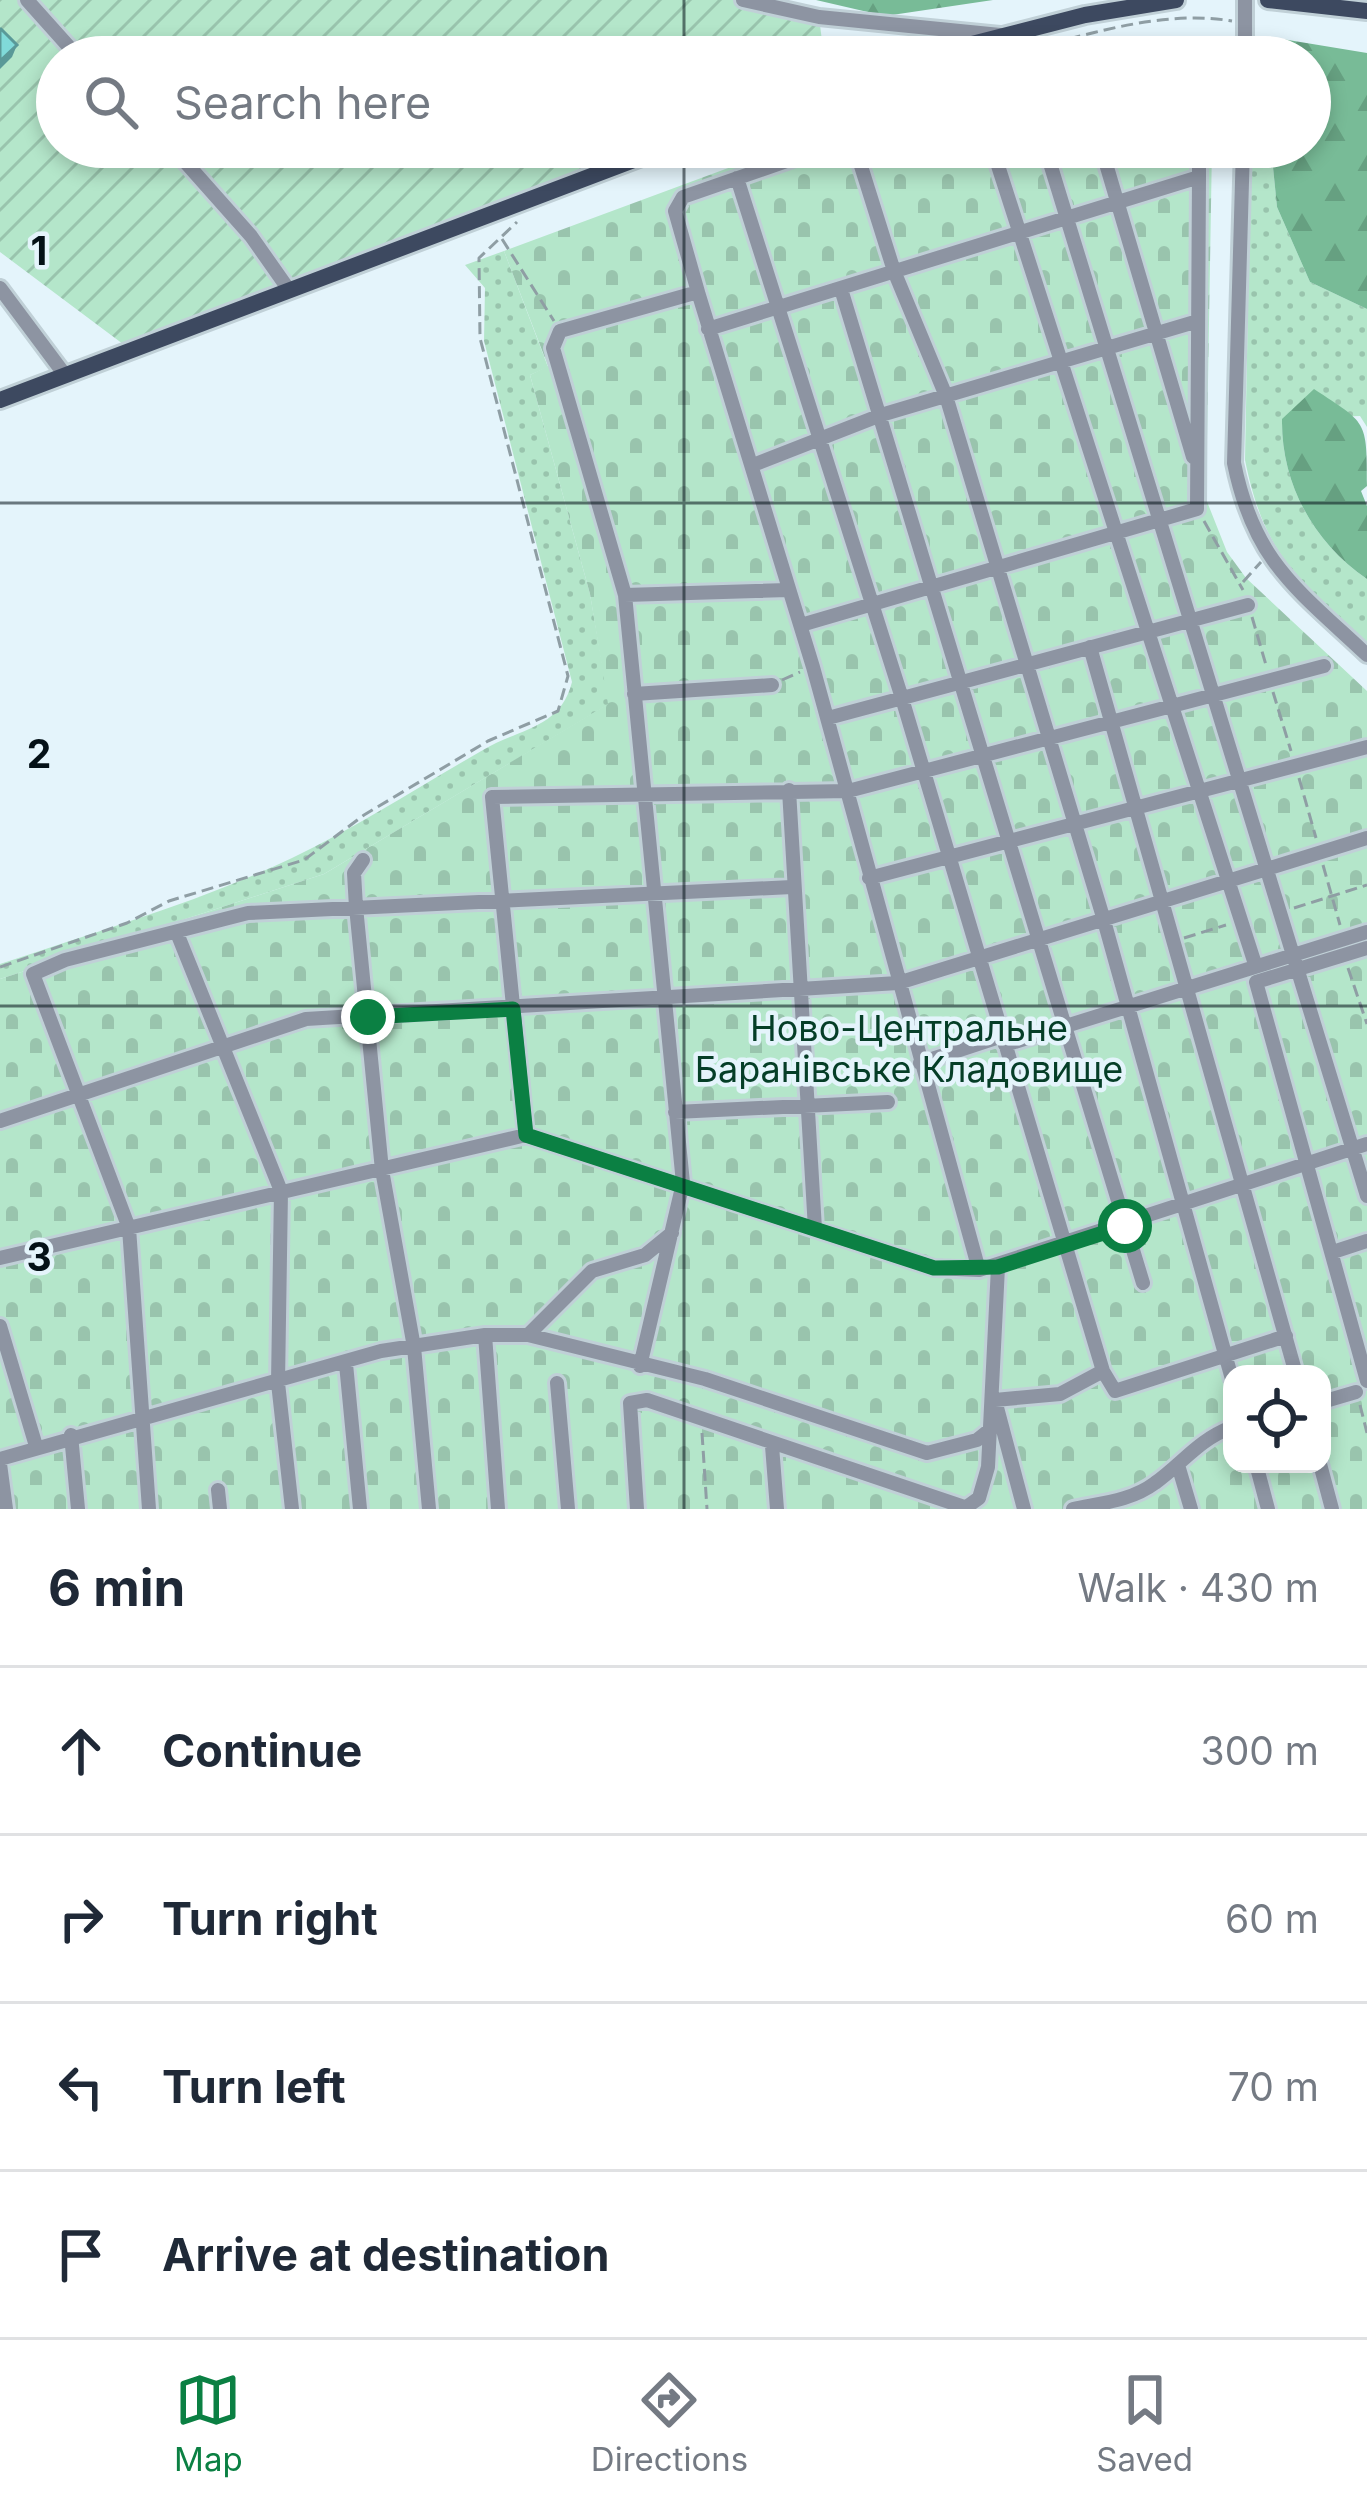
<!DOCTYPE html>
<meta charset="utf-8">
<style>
:root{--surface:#fff;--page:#f2f2f3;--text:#1f2937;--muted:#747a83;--line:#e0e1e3;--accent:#0b8043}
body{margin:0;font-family:Inter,sans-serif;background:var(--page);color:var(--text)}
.controls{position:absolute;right:36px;bottom:36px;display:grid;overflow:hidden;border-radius:24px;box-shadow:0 6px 18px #0003}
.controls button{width:108px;height:108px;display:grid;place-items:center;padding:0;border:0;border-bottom:3px solid var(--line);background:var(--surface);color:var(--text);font:60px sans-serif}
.stop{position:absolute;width:36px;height:36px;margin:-27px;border:9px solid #0b8043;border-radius:50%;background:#fff}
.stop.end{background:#0b8043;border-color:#fff;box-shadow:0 3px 12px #0008}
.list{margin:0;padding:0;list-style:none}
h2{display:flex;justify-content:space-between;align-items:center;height:156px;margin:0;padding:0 48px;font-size:51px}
h2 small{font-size:39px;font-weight:400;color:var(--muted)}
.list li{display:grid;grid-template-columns:78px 1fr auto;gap:36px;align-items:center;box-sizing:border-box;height:168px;padding:0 48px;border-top:3px solid var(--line)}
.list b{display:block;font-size:45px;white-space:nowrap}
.list em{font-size:39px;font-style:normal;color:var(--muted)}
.icon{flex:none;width:66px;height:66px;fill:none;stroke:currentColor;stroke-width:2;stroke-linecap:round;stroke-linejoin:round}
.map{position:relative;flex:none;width:1367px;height:1509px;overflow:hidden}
.search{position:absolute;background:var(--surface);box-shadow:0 6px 18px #0003;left:36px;right:36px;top:36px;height:132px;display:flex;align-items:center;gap:30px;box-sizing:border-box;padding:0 42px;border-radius:66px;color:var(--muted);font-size:45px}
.sheet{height:828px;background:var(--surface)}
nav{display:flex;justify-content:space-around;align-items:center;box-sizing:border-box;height:168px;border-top:3px solid var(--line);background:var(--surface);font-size:33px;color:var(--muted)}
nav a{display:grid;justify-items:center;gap:6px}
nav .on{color:var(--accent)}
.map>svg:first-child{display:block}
.grass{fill:url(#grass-dots)}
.forest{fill:url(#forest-firs)}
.cemetery{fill:url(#cemetery-stones);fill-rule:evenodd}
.garden{fill:url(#garden-furrows)}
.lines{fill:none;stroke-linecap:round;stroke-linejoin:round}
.minor-casing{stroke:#c0d0d7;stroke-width:20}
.major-casing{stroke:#c0d0d7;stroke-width:22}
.path{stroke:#8f9ea4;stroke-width:3;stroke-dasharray:12 6;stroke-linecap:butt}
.minor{stroke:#8d94a2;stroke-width:14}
.major{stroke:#3d4960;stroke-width:16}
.shaded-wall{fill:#5a9998}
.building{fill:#80dad9;stroke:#5a9998;stroke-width:3}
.route{stroke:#0b8043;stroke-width:15}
.grid{fill:none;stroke:#041117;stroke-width:3;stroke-opacity:0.55}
.labels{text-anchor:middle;stroke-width:9;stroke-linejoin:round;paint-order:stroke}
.park-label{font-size:36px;fill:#053e27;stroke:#e4f4fb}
.grid-label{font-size:39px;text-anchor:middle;font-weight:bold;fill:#041117;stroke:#e4f4fb;stroke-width:9;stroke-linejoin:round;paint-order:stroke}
</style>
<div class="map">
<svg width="1367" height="1509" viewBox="0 0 1367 1509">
<defs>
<pattern id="grass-dots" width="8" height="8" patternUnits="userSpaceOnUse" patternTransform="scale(3)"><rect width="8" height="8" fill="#b4e6ca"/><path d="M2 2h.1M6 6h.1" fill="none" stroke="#99c4ad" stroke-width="1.8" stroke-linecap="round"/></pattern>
<pattern id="forest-firs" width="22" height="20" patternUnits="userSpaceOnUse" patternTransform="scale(3)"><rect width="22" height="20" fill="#78bb97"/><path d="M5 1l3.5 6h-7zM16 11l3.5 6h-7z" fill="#66a081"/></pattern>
<pattern id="cemetery-stones" width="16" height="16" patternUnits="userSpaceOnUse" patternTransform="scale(3)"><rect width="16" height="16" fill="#b4e6ca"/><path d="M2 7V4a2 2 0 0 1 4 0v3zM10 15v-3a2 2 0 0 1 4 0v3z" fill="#99c4ad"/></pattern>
<pattern id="garden-furrows" width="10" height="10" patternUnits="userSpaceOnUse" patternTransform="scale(3)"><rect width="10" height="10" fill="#b4e6ca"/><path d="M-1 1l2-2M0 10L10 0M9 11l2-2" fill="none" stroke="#99c4ad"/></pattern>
</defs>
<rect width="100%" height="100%" fill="#e4f4fb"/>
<path class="grass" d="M 1251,147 L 1271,147 L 1277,207 L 1310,282 L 1367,309 L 1367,427 L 1360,416 L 1282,419 C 1281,483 1313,542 1367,579 L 1367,642 C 1297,576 1265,558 1245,460 Z
M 504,251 L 548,367 L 530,375 L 590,594 L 609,704 L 324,874 L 0,979 L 0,964 C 98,931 199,902 292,858 C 359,826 420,786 483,750 C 520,728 560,729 572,682 L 484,341 L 485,288 L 465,265 Z"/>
<path class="forest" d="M 816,0 L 993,0 L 885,16 Z
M 1282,39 L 1367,53 L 1367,309 L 1310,282 L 1277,207 L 1271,147 L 1310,147 L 1310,57 L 1258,57 L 1260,48 Z
M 1314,389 C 1367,424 1367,419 1367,486 L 1361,491 L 1367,506 L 1367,579 C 1313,542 1281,483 1282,419 Z"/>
<path class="cemetery" d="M 1213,36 L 1213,57 L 1090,57 L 1132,45 Z
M 785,147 L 1212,147 L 1206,499 L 1227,552 L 1246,578 L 1367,691 L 1367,1509 L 0,1509 L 0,979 L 324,874 L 608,704 L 590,594 L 530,375 L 548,366 L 504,251 ZM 1232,1374 L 1322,1374 L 1322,1464 L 1232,1464 Z"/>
<path class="garden" d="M 0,0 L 743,0 L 819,17 L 824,57 L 57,57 L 57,147 L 668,147 L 131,350 L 0,252 Z"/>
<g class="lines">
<g class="minor-casing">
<path id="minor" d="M 27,0 L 78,57
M 743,0 L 819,17 L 1000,35
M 1245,57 L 1245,0
M 172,147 L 251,236 L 289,290
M 855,147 L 894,271 L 946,396 L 1103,917 L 1232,1379
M 992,147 L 1255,964
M 1045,147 L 1367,1196
M 1101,147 L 1193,457
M 1243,147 L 1234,463 C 1254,562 1297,589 1367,655
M 1199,177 L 1199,147
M 737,178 L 901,695 L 1103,1371 L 1060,1394 L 995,1400 L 1024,1509
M 0,288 L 65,375
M 841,289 L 1143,1283
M 698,292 L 675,211 L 683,197 L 827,147
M 708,329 L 1199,177 L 1197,509 L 801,625
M 753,465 L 881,415 L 1198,321
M 625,595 L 788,590
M 1090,647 L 1296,1374
M 634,694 L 772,685
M 828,718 L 1248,605
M 789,790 L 815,1229
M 363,860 L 354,873 L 356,907 L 382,1170 L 414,1347 L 429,1509
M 869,878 L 1367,747
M 177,933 L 281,1191 L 278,1383 L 292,1509
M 1367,948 L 1256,982 L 1367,1381
M 1005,1045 L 1367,932
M 920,1063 L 1002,1036
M 675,1112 L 888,1102
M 0,1121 L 306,1019 L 898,983 L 1367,838
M 526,1135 L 492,797 L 848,791 L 1324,666
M 1333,1252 L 1367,1241
M 0,1258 L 526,1135 L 934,1268 L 979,1270 L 1367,1144
M 0,1326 L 36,1446
M 485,1335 L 498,1509
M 528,1335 L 592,1271 L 645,1255 L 672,1233
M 346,1364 L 360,1509
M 640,1366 L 683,1183 L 625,595 L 553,348 L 560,331 L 698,292 L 813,667 L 979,1270
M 1103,1371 L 1115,1391 L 1286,1336
M 557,1383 L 568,1509
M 1322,1402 L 1356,1392
M 71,1435 L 78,1509
M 772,1446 L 777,1509
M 0,1459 L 381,1351 L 485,1335 L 528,1335 L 705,1379 L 927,1453 L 977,1440 L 992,1428
M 0,1464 L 6,1509
M 1256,1464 L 1268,1509
M 1320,1464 L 1332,1509
M 1178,1465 L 1191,1509
M 218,1490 L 220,1509
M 149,1509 L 129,1228 L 33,974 L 65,960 L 248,913 L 792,887
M 637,1509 L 630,1403 L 647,1400 L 967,1508
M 964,1509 L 979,1498 L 988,1467 L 998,1267
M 1073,1509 C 1101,1503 1131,1501 1155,1483 C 1183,1463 1198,1440 1232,1427"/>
</g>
<g class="major-casing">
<path id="major" d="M 1268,0 L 1367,11
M 921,57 L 1085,15 L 1176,0
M 0,400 L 668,147"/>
</g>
<path class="path" d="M 999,57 C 1073,40 1156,8 1232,21
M 502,239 L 554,321
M 1204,521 L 1243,590
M 1243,582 L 1261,562
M 1252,617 L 1266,665
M 782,680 L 800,672
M 1273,692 L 1291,751
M 1299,778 L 1316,838
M 1323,865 L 1340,925
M 1294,908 L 1367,885
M 1184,938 L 1226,925
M 0,967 L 127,923 L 169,901 L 304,860 L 364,815 L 488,741 L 558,711 L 568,676 L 480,338 L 479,258 L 517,222
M 1348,968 L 1367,1024
M 1360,1405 L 1367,1433
M 702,1433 L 707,1509"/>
<use href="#minor" class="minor"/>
<use href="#major" class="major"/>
</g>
<path class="shaded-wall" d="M 17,45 L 12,57 L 0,69 L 0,61 Z"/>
<path class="building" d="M 1,29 L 17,45 L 0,61 L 0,29 Z"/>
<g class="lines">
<path class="route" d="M 368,1017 L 513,1009 L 526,1135 L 934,1268 L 998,1267 L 1125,1226"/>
</g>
<path class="grid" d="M 684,0 L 684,57M 684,147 L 684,1509M 0,503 L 1367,503M 0,1006 L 1367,1006"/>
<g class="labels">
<g class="park-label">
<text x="909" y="1041">Ново-Центральне<tspan x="909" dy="41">Баранівське Кладовище</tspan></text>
</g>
</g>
<g class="grid-label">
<text x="39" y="265">1</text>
<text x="39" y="768">2</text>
<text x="39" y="1271">3</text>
</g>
</svg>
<div class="controls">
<button><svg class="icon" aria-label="locate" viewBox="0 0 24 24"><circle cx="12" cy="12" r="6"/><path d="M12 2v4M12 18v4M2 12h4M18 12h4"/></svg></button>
</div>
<div class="stop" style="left:1125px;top:1226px"></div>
<div class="stop end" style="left:368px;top:1017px"></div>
<div class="search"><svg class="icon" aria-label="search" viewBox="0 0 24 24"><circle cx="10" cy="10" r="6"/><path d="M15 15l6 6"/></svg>Search here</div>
</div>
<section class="sheet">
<h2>6 min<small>Walk · 430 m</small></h2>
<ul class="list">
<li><svg class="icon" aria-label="ahead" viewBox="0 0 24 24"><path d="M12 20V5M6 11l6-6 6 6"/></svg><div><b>Continue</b></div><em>300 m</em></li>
<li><svg class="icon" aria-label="right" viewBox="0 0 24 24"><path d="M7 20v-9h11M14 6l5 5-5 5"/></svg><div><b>Turn right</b></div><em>60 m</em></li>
<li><svg class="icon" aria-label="left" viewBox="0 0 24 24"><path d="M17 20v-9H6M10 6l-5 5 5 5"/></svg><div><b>Turn left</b></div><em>70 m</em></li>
<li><svg class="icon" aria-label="arrive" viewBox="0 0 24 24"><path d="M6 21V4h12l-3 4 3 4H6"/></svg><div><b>Arrive at destination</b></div></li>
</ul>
</section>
<nav>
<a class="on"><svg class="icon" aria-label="map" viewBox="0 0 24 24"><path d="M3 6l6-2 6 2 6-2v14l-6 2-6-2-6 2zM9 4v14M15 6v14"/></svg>Map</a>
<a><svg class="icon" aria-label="directions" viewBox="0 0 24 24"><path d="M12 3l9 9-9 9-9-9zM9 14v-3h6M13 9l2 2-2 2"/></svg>Directions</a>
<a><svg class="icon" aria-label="saved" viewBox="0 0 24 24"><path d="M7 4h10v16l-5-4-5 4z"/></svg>Saved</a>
</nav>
